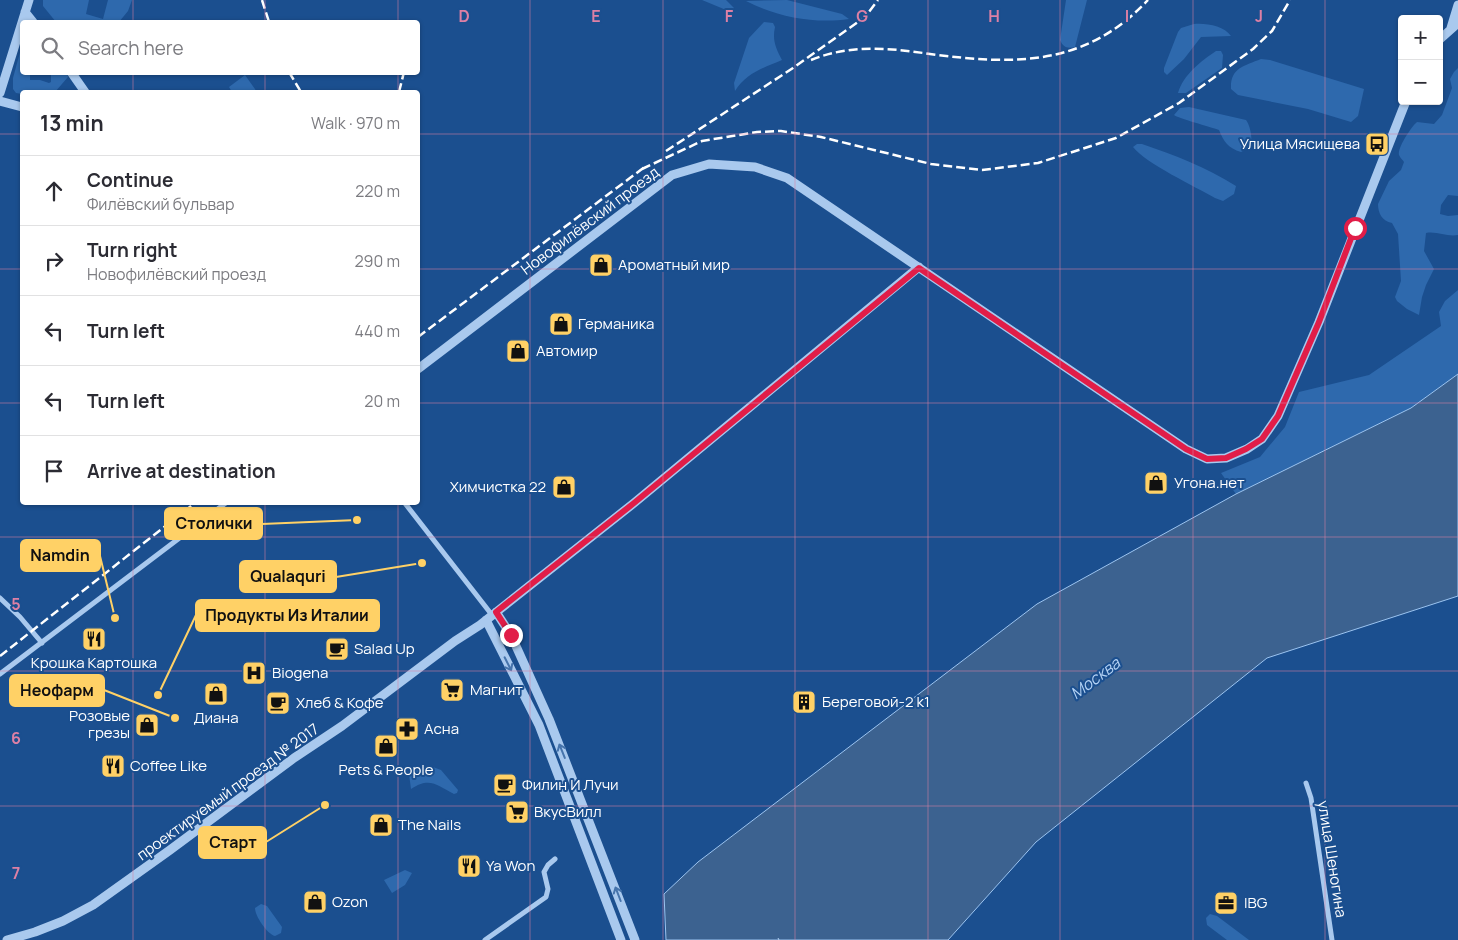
<!DOCTYPE html>
<meta charset="utf-8">
<style>
:root{--surface:#fff;--page:#f7f7f7;--text:#2b2b33;--muted:#7c7c81;--line:#e1e1e2}
body{margin:0;font-family:Manrope,sans-serif;background:var(--page);color:var(--text)}
.controls{position:absolute;right:15px;top:15px;display:grid;overflow:hidden;border-radius:5px;box-shadow:0 1px 4px #0004}
.controls button{width:45px;height:45px;display:grid;place-items:center;padding:0;border:0;border-bottom:1px solid var(--line);background:var(--surface);color:var(--text);font:25px sans-serif}
.stop{position:absolute;width:15px;height:15px;margin:-11px;border:4px solid #e11d48;border-radius:50%;background:#fff}
.stop.end{background:#e11d48;border-color:#fff;box-shadow:0 1px 5px #0008}
.list{margin:0;padding:0;list-style:none}
h2{display:flex;justify-content:space-between;align-items:center;height:65px;margin:0;padding:0 20px;font-size:21px}
h2 small{font-size:16px;font-weight:400;color:var(--muted)}
.list li{display:grid;grid-template-columns:32px 1fr auto;gap:15px;align-items:center;box-sizing:border-box;height:70px;padding:0 20px;border-top:1px solid var(--line)}
.list b{display:block;font-size:19px;white-space:nowrap}
.list p{margin:0;font-size:16px;white-space:nowrap;color:var(--muted)}
.list em{font-size:16px;font-style:normal;color:var(--muted)}
.icon{flex:none;width:28px;height:28px;fill:none;stroke:currentColor;stroke-width:2;stroke-linecap:round;stroke-linejoin:round}
.map{position:relative;flex:none;width:1458px;height:940px;overflow:hidden}
.search{position:absolute;background:var(--surface);box-shadow:0 1px 4px #0004;left:20px;top:20px;width:400px;height:55px;display:flex;align-items:center;gap:12px;box-sizing:border-box;padding:0 18px;border-radius:5px;color:var(--muted);font-size:19px}
.panel{position:absolute;background:var(--surface);box-shadow:0 1px 4px #0004;left:20px;top:90px;width:400px;height:415px;border-radius:5px}
.map>svg:first-child{display:block}
.green{fill:#2e69ad}
.water{fill:#3c6290;stroke:#9cc4f0}
.lines{fill:none;stroke-linecap:round;stroke-linejoin:round}
.ferry{stroke:#b5d3f5;stroke-width:1;stroke-dasharray:6 5;stroke-linecap:butt}
.minor{stroke:#a9c9ee;stroke-width:5}
.tertiary{stroke:#a9c9ee;stroke-width:9}
.rail{stroke:#fff;stroke-width:2.5;stroke-dasharray:9 4;stroke-linecap:butt}
.oneway{stroke:#4674ac}
.route{stroke:#e11d48;stroke-width:6}
.grid{fill:none;stroke:#dd80a5;stroke-width:1;stroke-opacity:0.55}
.labels{text-anchor:middle;stroke-width:4;stroke-linejoin:round;paint-order:stroke}
.poi-label{font-size:15px;fill:#fff;stroke:#1b4f8f;text-anchor:start}
.street-label{font-size:15px;fill:#fff;stroke:#1b4f8f}
.water-label{font-size:16px;font-style:italic;fill:#b5d3f5;stroke:#1b4f8f}
.grid-label{font-size:16px;text-anchor:middle;font-weight:bold;fill:#dd80a5;stroke:#1b4f8f;stroke-width:4;stroke-linejoin:round;paint-order:stroke}
.leader{fill:none;stroke:#ffd166;stroke-width:2}
.callout-dot{fill:#ffd166;stroke:#1b4f8f;stroke-width:2}
.callout{fill:#ffd166;stroke:#ffd166;stroke-width:2}
.callout-label{font-size:16px;text-anchor:middle;font-weight:bold;fill:#111}
</style>
<div class="map">
<svg width="1458" height="940" viewBox="0 0 1458 940">
<rect width="100%" height="100%" fill="#1b4f8f"/>
<path class="green" d="M 43,0 L 89,0 L 86,14 L 103,19 L 108,0 L 132,0 L 128,11 L 119,22 L 56,22 L 43,6 Z
M 702,0 L 726,0 L 734,8 L 731,12 Z
M 787,0 L 842,14 L 849,19 C 814,24 777,17 746,1 Z
M 1066,0 L 1087,0 L 1075,47 C 1067,49 1063,47 1060,40 Z
M 764,22 L 773,23 L 775,27 C 772,40 776,49 782,60 C 763,68 746,73 735,91 L 734,83 L 749,38 Z
M 1194,24 C 1207,23 1224,26 1231,36 L 1201,37 L 1184,59 L 1167,75 L 1164,72 L 1164,68 L 1178,32 L 1181,28 Z
M 22,45 L 22,72 L 30,73 L 30,80 L 40,80 L 49,83 L 51,82 L 51,73 L 67,73 L 68,77 L 55,92 L 22,92 L 22,94 L 16,93 L 13,89 L 13,78 Z
M 1216,51 L 1221,51 L 1223,55 L 1222,68 L 1186,93 L 1178,93 C 1183,75 1201,61 1216,51 Z
M 1261,59 L 1270,60 L 1364,89 L 1358,116 L 1351,122 L 1308,109 L 1238,95 L 1231,89 C 1230,68 1244,66 1261,59 Z
M 1458,68 L 1458,196 L 1448,195 L 1441,205 L 1440,214 L 1448,216 L 1458,215 L 1458,235 C 1447,237 1437,231 1426,233 L 1424,251 L 1434,269 L 1426,285 L 1422,297 L 1419,315 L 1407,309 L 1397,301 L 1395,297 L 1401,281 L 1398,234 L 1392,223 C 1382,221 1378,213 1378,204 L 1389,181 L 1401,170 L 1404,162 C 1403,160 1400,158 1399,155 C 1397,148 1412,126 1417,122 L 1434,124 L 1442,115 L 1452,88 L 1450,79 L 1454,72 Z
M 245,75 L 257,92 L 232,92 L 229,87 Z
M 1189,107 L 1246,120 C 1250,125 1254,141 1249,146 C 1247,149 1244,150 1241,152 C 1228,148 1224,142 1219,130 C 1210,127 1178,118 1174,115 L 1180,108 Z
M 1137,144 L 1142,144 C 1174,155 1206,167 1236,186 L 1234,194 L 1223,201 L 1215,198 C 1196,187 1145,163 1133,147 Z
M 1458,290 L 1458,374 L 1411,408 L 1236,494 L 1221,473 L 1260,457 L 1285,427 L 1299,392 L 1369,375 L 1441,326 L 1439,312 L 1445,301 Z
M 430,766 L 441,770 L 458,790 L 457,793 L 454,794 C 438,786 430,776 411,789 L 409,774 L 410,770 L 415,768 Z
M 405,870 L 412,873 L 405,885 L 392,893 L 384,880 Z
M 261,904 L 267,906 L 282,927 L 281,933 L 275,936 C 267,934 255,916 255,908 Z
M 1210,914 L 1217,916 L 1249,940 L 1227,940 L 1207,925 L 1206,918 Z"/>
<path class="water" d="M 1458,374 L 1458,596 L 1267,658 L 1036,842 L 948,940 L 666,940 L 664,894 L 698,862 L 1037,604 L 1236,494 L 1411,408 Z"/>
<g class="lines">
<path class="ferry" d="M 778,938 L 779,940"/>
<path class="minor" d="M 404,502 L 492,615
M 0,598 L 20,617 L 42,643
M 0,674 L 227,502
M 1306,783 L 1311,798 L 1332,940
M 485,940 L 546,897 L 548,889 L 544,872 L 548,865 L 555,859"/>
<path class="tertiary" d="M 25,12 L 33,22
M 1451,28 L 1458,5
M 1439,40 L 1458,23
M 71,72 L 85,92
M 0,93 L 29,0
M 0,101 L 22,107
M 418,369 L 672,175 L 709,164 L 755,167 L 787,178 L 1186,449 L 1207,459 L 1226,458 L 1247,449 L 1262,439 L 1278,416 L 1319,322 L 1406,101
M 496,612 L 511,635 L 549,719 L 635,940
M 486,620 L 539,725 L 621,940
M 7,940 L 35,932 L 63,921 L 93,905 L 170,850 L 294,758 L 342,726 L 455,641 L 480,625 L 634,503 L 919,267"/>
<path class="rail" d="M 262,0 L 269,22
M 811,60 C 850,44 890,48 930,54 C 1014,65 1085,67 1148,0
M 289,72 L 301,92
M 399,92 L 404,72
M 666,151 L 793,68 L 865,17 L 878,0
M 642,169 L 702,141 L 757,132 L 781,131 L 821,137 L 931,164 L 982,170 L 1038,163 L 1116,138 L 1179,103 L 1253,49 L 1272,31 L 1290,0
M 418,337 L 646,166
M 0,656 L 196,502"/>
</g>
<defs><path id="oneway-shaft" d="M-6 0H5M1.5-3L5.5 0L1.5 3" fill="none" stroke-width="1.6" stroke-linecap="round" stroke-linejoin="round" transform="scale(1.25)"/></defs>
<g class="oneway">
<use href="#oneway-shaft" transform="translate(508 664) rotate(63)"/>
<use href="#oneway-shaft" transform="translate(562 751) rotate(-112)"/>
<use href="#oneway-shaft" transform="translate(618 894) rotate(-111)"/>
</g>
<g class="lines">
<path class="route" d="M 511,635 L 496,612 L 634,503 L 919,268 L 1186,449 L 1207,459 L 1226,458 L 1246,449 L 1262,439 L 1278,416 L 1319,322 L 1355,228"/>
</g>
<path class="grid" d="M 133,0 L 133,22M 265,0 L 265,22M 398,0 L 398,22M 530,0 L 530,940M 663,0 L 663,940M 795,0 L 795,940M 928,0 L 928,940M 1060,0 L 1060,940M 1193,0 L 1193,940M 1325,0 L 1325,940M 133,72 L 133,92M 265,72 L 265,92M 398,72 L 398,92M 0,134 L 22,134M 418,134 L 1458,134M 0,269 L 22,269M 418,269 L 1458,269M 0,403 L 22,403M 418,403 L 1458,403M 133,502 L 133,940M 265,502 L 265,940M 398,502 L 398,940M 0,537 L 1458,537M 0,671 L 1458,671M 0,806 L 1458,806"/>
<defs>
<g id="bus-square" transform="scale(1.25)"><rect x="-9" y="-9" width="18" height="18" rx="4" fill="#ffd166" stroke="#1b4f8f"/><path d="M-5-6H5V4H4V6H2V4H-2V6H-4V4H-5ZM-3.5-4V0h7V-4ZM-3.5 1.2v1.5H-2V1.2ZM2 1.2v1.5H3.5V1.2Z" fill="#111"/></g>
<g id="shop-square" transform="scale(1.25)"><rect x="-9" y="-9" width="18" height="18" rx="4" fill="#ffd166" stroke="#1b4f8f"/><path d="M-5-2.5h2.3a2.7 3.5 0 0 1 5.4 0H5L5.5 6h-11ZM-1.5-2.5h3a1.5 2.3 0 0 0-3 0Z" fill="#111"/></g>
<g id="restaurant-square" transform="scale(1.25)"><rect x="-9" y="-9" width="18" height="18" rx="4" fill="#ffd166" stroke="#1b4f8f"/><path d="M-5-6h1v4h1v-4h1v4h1v-4h1v5L-1.5 .5V6h-2V.5L-5-1ZM5-6V6H3V1.5H1.5Q1.5-4 5-6Z" fill="#111"/></g>
<g id="cafe-square" transform="scale(1.25)"><rect x="-9" y="-9" width="18" height="18" rx="4" fill="#ffd166" stroke="#1b4f8f"/><path d="M-5.5-4.5H6V0H3Q3 3.5 0 3.5H-2.5Q-5.5 3.5-5.5 0ZM3-3.2v2h1.7v-2ZM-6 4.5H4V6H-6Z" fill="#111"/></g>
<g id="hospital-square" transform="scale(1.25)"><rect x="-9" y="-9" width="18" height="18" rx="4" fill="#ffd166" stroke="#1b4f8f"/><path d="M-5-5h3v3.5h4V-5h3V5h-3V1.5h-4V5h-3Z" fill="#111"/></g>
<g id="supermarket-square" transform="scale(1.25)"><rect x="-9" y="-9" width="18" height="18" rx="4" fill="#ffd166" stroke="#1b4f8f"/><path d="M-6-5.5h2.5l.6 2H6L4.5 2H-2.5L-4.4-4H-6ZM-1.5 3.2a1.3 1.3 0 1 0 .1 0ZM3 3.2a1.3 1.3 0 1 0 .1 0Z" fill="#111"/></g>
<g id="building-square" transform="scale(1.25)"><rect x="-9" y="-9" width="18" height="18" rx="4" fill="#ffd166" stroke="#1b4f8f"/><path d="M-4-6H4V6H1V3H-1V6H-4ZM-2.5-4.3h1.7v1.8h-1.7ZM.8-4.3h1.7v1.8H.8ZM-2.5-1h1.7V.8h-1.7ZM.8-1h1.7V.8H.8Z" fill="#111"/></g>
<g id="pharmacy-square" transform="scale(1.25)"><rect x="-9" y="-9" width="18" height="18" rx="4" fill="#ffd166" stroke="#1b4f8f"/><path d="M-2-6h4v4h4v4h-4v4h-4v-4h-4v-4h4Z" fill="#111"/></g>
<g id="office-square" transform="scale(1.25)"><rect x="-9" y="-9" width="18" height="18" rx="4" fill="#ffd166" stroke="#1b4f8f"/><path d="M-6-3h4V-5.5h4V-3h4V5H-6ZM-1-4.5V-3h2v-1.5ZM-6 0V1H6V0Z" fill="#111"/></g>
</defs>
<g fill-rule="evenodd">
<use href="#bus-square" x="1377" y="144"/>
<use href="#shop-square" x="601" y="265"/>
<use href="#shop-square" x="561" y="324"/>
<use href="#shop-square" x="518" y="351"/>
<use href="#shop-square" x="1156" y="483"/>
<use href="#shop-square" x="564" y="487"/>
<use href="#restaurant-square" x="94" y="639"/>
<use href="#cafe-square" x="337" y="649"/>
<use href="#hospital-square" x="254" y="673"/>
<use href="#supermarket-square" x="452" y="690"/>
<use href="#shop-square" x="216" y="694"/>
<use href="#building-square" x="804" y="702"/>
<use href="#cafe-square" x="278" y="703"/>
<use href="#shop-square" x="147" y="725"/>
<use href="#pharmacy-square" x="407" y="729"/>
<use href="#shop-square" x="386" y="746"/>
<use href="#restaurant-square" x="113" y="766"/>
<use href="#cafe-square" x="505" y="785"/>
<use href="#supermarket-square" x="517" y="812"/>
<use href="#shop-square" x="381" y="825"/>
<use href="#restaurant-square" x="469" y="866"/>
<use href="#shop-square" x="315" y="902"/>
<use href="#office-square" x="1226" y="903"/>
</g>
<g class="labels">
<g class="poi-label">
<text x="1360" y="149" text-anchor="end">Улица Мясищева</text>
<text x="618" y="270">Ароматный мир</text>
<text x="578" y="329">Германика</text>
<text x="536" y="356">Автомир</text>
<text x="1174" y="488">Угона.нет</text>
<text x="546" y="492" text-anchor="end">Химчистка 22</text>
<text x="354" y="654">Salad Up</text>
<text x="94" y="668" text-anchor="middle">Крошка Картошка</text>
<text x="272" y="678">Biogena</text>
<text x="470" y="695">Магнит</text>
<text x="822" y="707">Береговой-2 k1</text>
<text x="296" y="708">Хлеб &amp; Кофе</text>
<text x="130" y="721" text-anchor="end">Розовые<tspan x="130" dy="17">грезы</tspan></text>
<text x="216" y="723" text-anchor="middle">Диана</text>
<text x="424" y="734">Асна</text>
<text x="130" y="771">Coffee Like</text>
<text x="386" y="775" text-anchor="middle">Pets &amp; People</text>
<text x="522" y="790">Филин И Лучи</text>
<text x="534" y="817">ВкусВилл</text>
<text x="398" y="830">The Nails</text>
<text x="486" y="871">Ya Won</text>
<text x="332" y="907">Ozon</text>
<text x="1244" y="908">IBG</text>
</g>
<g class="street-label">
<text transform="translate(590 221) rotate(-37)" y="5">Новофилёвский проезд</text>
<text transform="translate(228 792) rotate(-36)" y="5">проектируемый проезд № 2017</text>
<text transform="translate(1332 859) rotate(81)" y="5">улица Шеногина</text>
</g>
<g class="water-label">
<text transform="translate(1095 678) rotate(-37)" y="6">Москва</text>
</g>
</g>
<g class="grid-label">
<text x="464" y="22">D</text>
<text x="596" y="22">E</text>
<text x="729" y="22">F</text>
<text x="862" y="22">G</text>
<text x="994" y="22">H</text>
<text x="1127" y="22">I</text>
<text x="1259" y="22">J</text>
<text x="16" y="610">5</text>
<text x="16" y="744">6</text>
<text x="16" y="879">7</text>
</g>
<path class="leader" d="M357 520L262 524M115 618L100 556M422 563L336 577M158 695L196 615M175 718L104 690M325 805L266 842"/>
<g class="callout-dot">
<circle cx="357" cy="520" r="5"/>
<circle cx="115" cy="618" r="5"/>
<circle cx="422" cy="563" r="5"/>
<circle cx="158" cy="695" r="5"/>
<circle cx="175" cy="718" r="5"/>
<circle cx="325" cy="805" r="5"/>
</g>
<g class="callout">
<rect x="165" y="508" width="97" height="31" rx="5"/>
<rect x="21" y="540" width="79" height="31" rx="5"/>
<rect x="240" y="561" width="96" height="31" rx="5"/>
<rect x="196" y="600" width="183" height="31" rx="5"/>
<rect x="10" y="675" width="94" height="31" rx="5"/>
<rect x="199" y="827" width="67" height="31" rx="5"/>
</g>
<g class="callout-label">
<text x="214" y="529">Столички</text>
<text x="60" y="561">Namdin</text>
<text x="288" y="582">Qualaquri</text>
<text x="287" y="621">Продукты Из Италии</text>
<text x="57" y="696">Неофарм</text>
<text x="233" y="848">Старт</text>
</g>
</svg>
<div class="controls">
<button>+</button>
<button>−</button>
</div>
<div class="stop" style="left:1355px;top:228px"></div>
<div class="stop end" style="left:511px;top:635px"></div>
<div class="search"><svg class="icon" aria-label="search" viewBox="0 0 24 24"><circle cx="10" cy="10" r="6"/><path d="M15 15l6 6"/></svg>Search here</div>
<section class="panel">
<h2>13 min<small>Walk · 970 m</small></h2>
<ul class="list">
<li><svg class="icon" aria-label="ahead" viewBox="0 0 24 24"><path d="M12 20V5M6 11l6-6 6 6"/></svg><div><b>Continue</b><p>Филёвский бульвар</p></div><em>220 m</em></li>
<li><svg class="icon" aria-label="right" viewBox="0 0 24 24"><path d="M7 20v-9h11M14 6l5 5-5 5"/></svg><div><b>Turn right</b><p>Новофилёвский проезд</p></div><em>290 m</em></li>
<li><svg class="icon" aria-label="left" viewBox="0 0 24 24"><path d="M17 20v-9H6M10 6l-5 5 5 5"/></svg><div><b>Turn left</b></div><em>440 m</em></li>
<li><svg class="icon" aria-label="left" viewBox="0 0 24 24"><path d="M17 20v-9H6M10 6l-5 5 5 5"/></svg><div><b>Turn left</b></div><em>20 m</em></li>
<li><svg class="icon" aria-label="arrive" viewBox="0 0 24 24"><path d="M6 21V4h12l-3 4 3 4H6"/></svg><div><b>Arrive at destination</b></div></li>
</ul>
</section>
</div>
